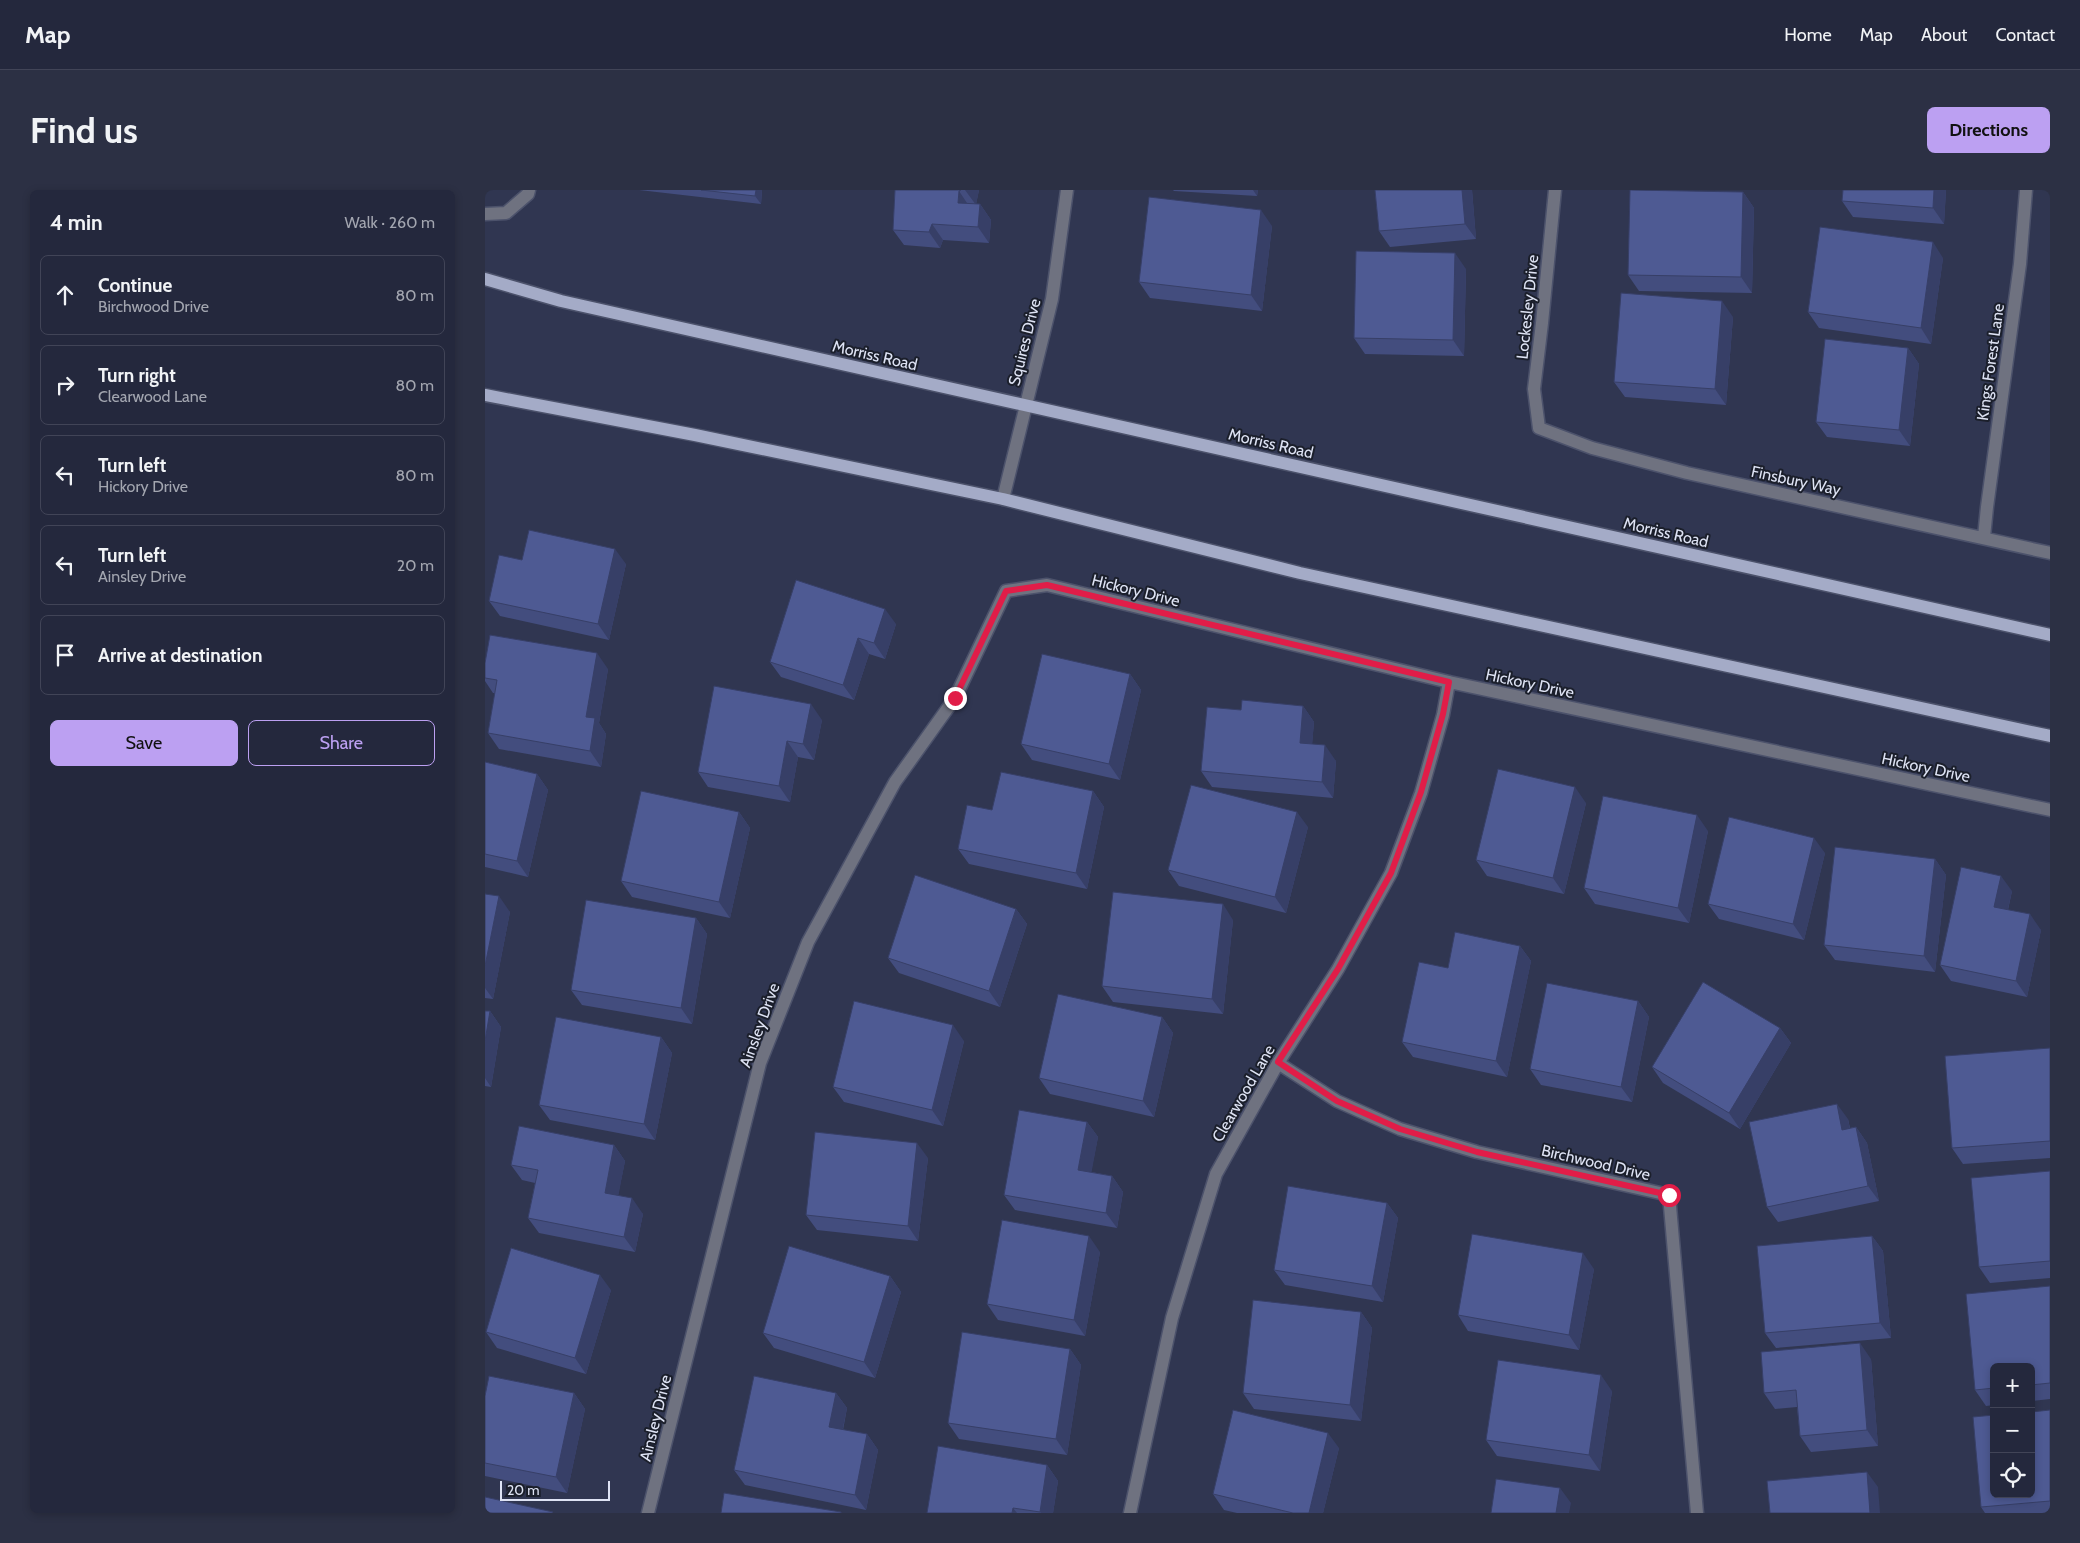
<!DOCTYPE html>
<meta charset="utf-8">
<style>
:root{--surface:#24283d;--page:#2c3044;--text:#f1f3f6;--muted:#a3a6b0;--line:#414457;--accent:#bca0f2}
body{margin:0;font-family:Cabin,sans-serif;background:var(--page);color:var(--text)}
.controls{position:absolute;right:15px;bottom:15px;display:grid;overflow:hidden;border-radius:8px;box-shadow:0 2px 8px #0003}
.controls button{width:45px;height:45px;display:grid;place-items:center;padding:0;border:0;border-bottom:1px solid var(--line);background:var(--surface);color:var(--text);font:25px sans-serif}
.scale{position:absolute;left:15px;bottom:12px;width:110px;box-sizing:border-box;padding-left:5px;border:2px solid #dee3f4;border-top:0;font-size:14px;line-height:18px;white-space:nowrap;color:#dee3f4;-webkit-text-stroke:4px #1b1f2b;paint-order:stroke}
.stop{position:absolute;width:15px;height:15px;margin:-11px;border:4px solid #e11d48;border-radius:50%;background:#fff}
.stop.end{background:#e11d48;border-color:#fff;box-shadow:0 1px 5px #0008}
.list{margin:0;padding:0;list-style:none}
h2{display:flex;justify-content:space-between;align-items:center;height:65px;margin:0;padding:0 20px;font-size:21px}
h2 small{font-size:16px;font-weight:400;color:var(--muted)}
.list li{display:grid;grid-template-columns:32px 1fr auto;gap:15px;align-items:center;box-sizing:border-box;height:80px;margin:0 10px 10px;padding:0 10px;border:1px solid var(--line);border-radius:8px}
.list b{display:block;font-size:19px;white-space:nowrap}
.list p{margin:0;font-size:16px;white-space:nowrap;color:var(--muted)}
.list em{font-size:16px;font-style:normal;color:var(--muted)}
.actions{display:flex;gap:10px;padding:15px 20px}
.actions a{flex:1;padding:11px 0;border:1px solid var(--accent);border-radius:8px;text-align:center;font-size:18px;color:var(--accent)}
.actions .main{background:var(--accent);color:#111}
.icon{flex:none;width:28px;height:28px;fill:none;stroke:currentColor;stroke-width:2;stroke-linecap:round;stroke-linejoin:round}
.map{position:relative;flex:none;width:1565px;height:1323px;overflow:hidden;border-radius:8px}
header{display:flex;align-items:center;gap:30px;box-sizing:border-box;height:70px;padding:0 25px;background:var(--surface);border-bottom:1px solid var(--line)}
header strong{font-size:24px}
nav{display:flex;gap:28px;margin-inline-start:auto;font-size:18px}
.intro{display:flex;align-items:center;justify-content:space-between;box-sizing:border-box;height:120px;padding:0 30px}
h1{margin:0;font-size:35px}
.button{padding:12px 22px;border-radius:8px;background:var(--accent);color:#111;font-size:18px;font-weight:700}
main{display:flex;gap:30px;padding:0 30px}
aside{flex:1;background:var(--surface);border-radius:8px;box-shadow:0 2px 8px #0003}
.map>svg:first-child{display:block}
.lines{fill:none;stroke-linecap:round;stroke-linejoin:round}
.minor-casing{stroke:#4c526b;stroke-width:15}
.major-casing{stroke:#4c526b;stroke-width:15}
.minor{stroke:#6f7280;stroke-width:12}
.major{stroke:#a4abc7;stroke-width:12}
.wall{fill:#434d7e}
.shaded-wall{fill:#373f67}
.building{fill:#4e5a93;stroke:#373f67}
.route{stroke:#e11d48;stroke-width:6}
.labels{text-anchor:middle;stroke-width:4;stroke-linejoin:round;paint-order:stroke}
.street-label{font-size:16px;fill:#dee3f4;stroke:#1b1f2b}
</style>
<header>
<strong>Map</strong>
<nav><a>Home</a><a>Map</a><a>About</a><a>Contact</a></nav>
</header>
<div class="intro"><h1>Find us</h1><a class="button">Directions</a></div>
<main>
<aside>
<h2>4 min<small>Walk · 260 m</small></h2>
<ul class="list">
<li><svg class="icon" aria-label="ahead" viewBox="0 0 24 24"><path d="M12 20V5M6 11l6-6 6 6"/></svg><div><b>Continue</b><p>Birchwood Drive</p></div><em>80 m</em></li>
<li><svg class="icon" aria-label="right" viewBox="0 0 24 24"><path d="M7 20v-9h11M14 6l5 5-5 5"/></svg><div><b>Turn right</b><p>Clearwood Lane</p></div><em>80 m</em></li>
<li><svg class="icon" aria-label="left" viewBox="0 0 24 24"><path d="M17 20v-9H6M10 6l-5 5 5 5"/></svg><div><b>Turn left</b><p>Hickory Drive</p></div><em>80 m</em></li>
<li><svg class="icon" aria-label="left" viewBox="0 0 24 24"><path d="M17 20v-9H6M10 6l-5 5 5 5"/></svg><div><b>Turn left</b><p>Ainsley Drive</p></div><em>20 m</em></li>
<li><svg class="icon" aria-label="arrive" viewBox="0 0 24 24"><path d="M6 21V4h12l-3 4 3 4H6"/></svg><div><b>Arrive at destination</b></div></li>
</ul>
<div class="actions"><a class="main">Save</a><a>Share</a></div>
</aside>
<div class="map">
<svg width="1565" height="1323" viewBox="0 0 1565 1323">
<rect width="100%" height="100%" fill="#303651"/>
<g class="lines">
<g class="minor-casing">
<path id="minor" d="M 1070,0 L 1057,133 L 1049,199 L 1054,238 L 1107,258 L 1202,283 L 1565,363
M 0,24 L 21,23 L 43,4 L 44,0
M 518,309 L 567,109 L 582,0
M 1499,347 L 1502,317 L 1535,74 L 1541,0
M 793,873 L 852,911 L 915,939 L 992,962 L 1184,1005 L 1212,1323
M 163,1323 L 275,873 L 323,752 L 410,592 L 470,508 L 521,401 L 562,395 L 964,492 L 1565,620
M 645,1323 L 687,1128 L 731,984 L 793,873 L 853,779 L 906,683 L 936,603 L 958,525 L 964,492"/>
</g>
<g class="major-casing">
<path id="major" d="M 0,89 L 76,111 L 165,131 L 1565,445
M 0,205 L 210,245 L 518,309 L 815,383 L 1565,546"/>
</g>
<use href="#minor" class="minor"/>
<use href="#major" class="major"/>
</g>
<path class="wall" d="M 154,0 L 277,0 L 276,14 Z
M 410,0 L 494,0 L 491,14 L 495,14 L 506,30 L 504,53 L 458,50 L 455,58 L 419,55 L 408,40 Z
M 688,0 L 773,0 L 772,6 L 689,1 Z
M 890,0 L 987,0 L 991,49 L 905,57 L 894,41 Z
M 1461,0 L 1459,34 L 1368,27 L 1357,11 Z
M 1258,2 L 1269,18 L 1267,103 L 1154,101 L 1143,85 Z
M 787,36 L 777,121 L 665,108 L 654,92 Z
M 1458,68 L 1446,154 L 1334,138 L 1323,122 Z
M 981,79 L 979,166 L 880,164 L 869,148 Z
M 1248,127 L 1241,215 L 1140,207 L 1129,192 Z
M 1423,158 L 1434,174 L 1425,256 L 1342,247 L 1331,232 Z
M 37,370 L 141,374 L 124,450 L 15,426 L 4,411 Z
M 411,434 L 400,469 L 384,464 L 369,510 L 296,487 L 285,472 Z
M 123,479 L 114,533 L 121,544 L 116,577 L 14,559 L 3,543 L 10,503 L 8,503 L 0,491 L 0,488 Z
M 645,484 L 656,500 L 635,590 L 547,570 L 536,554 Z
M 818,516 L 829,532 L 827,554 L 851,571 L 848,608 L 727,597 L 716,581 L 756,520 Z
M 337,530 L 329,570 L 313,567 L 305,612 L 223,597 L 213,582 Z
M 0,572 L 52,584 L 63,600 L 43,687 L 0,677 Z
M 608,601 L 619,617 L 602,699 L 484,674 L 473,659 L 507,620 Z
M 1101,613 L 1079,704 L 1002,686 L 991,670 Z
M 254,622 L 265,638 L 245,728 L 147,707 L 136,691 Z
M 823,637 L 801,723 L 694,696 L 683,680 Z
M 1223,641 L 1204,733 L 1110,714 L 1099,698 Z
M 1340,663 L 1319,750 L 1234,729 L 1223,714 Z
M 1450,669 L 1461,685 L 1450,782 L 1350,770 L 1339,755 Z
M 1527,701 L 1523,720 L 1556,740 L 1542,807 L 1466,791 L 1455,775 Z
M 0,704 L 25,722 L 8,809 L 0,808 Z
M 531,719 L 542,734 L 515,817 L 414,783 L 403,768 Z
M 211,728 L 222,744 L 207,834 L 97,815 L 86,800 Z
M 748,730 L 738,824 L 628,812 L 617,796 Z
M 1035,756 L 1046,771 L 1022,887 L 928,867 L 917,852 L 963,778 Z
M 1153,811 L 1164,827 L 1147,912 L 1056,895 L 1045,879 Z
M 0,821 L 5,821 L 16,837 L 6,897 L 0,896 Z
M 677,827 L 688,843 L 669,927 L 565,904 L 554,888 Z
M 1295,838 L 1306,853 L 1255,939 L 1178,893 L 1167,877 Z
M 176,847 L 187,863 L 170,950 L 65,930 L 54,915 Z
M 479,851 L 458,936 L 359,912 L 348,897 Z
M 1565,858 L 1565,968 L 1478,974 L 1467,958 Z
M 1363,929 L 1365,938 L 1371,937 L 1382,953 L 1394,1011 L 1293,1032 L 1282,1017 Z
M 602,932 L 613,947 L 606,982 L 627,986 L 638,1002 L 632,1038 L 530,1020 L 519,1005 Z
M 129,955 L 140,971 L 133,1005 L 158,1024 L 150,1062 L 54,1043 L 43,1028 L 50,993 L 37,990 L 26,975 Z
M 443,968 L 433,1051 L 332,1040 L 321,1025 Z
M 1565,981 L 1565,1088 L 1505,1093 L 1494,1077 Z
M 902,1013 L 913,1028 L 898,1112 L 800,1095 L 789,1080 Z
M 1387,1046 L 1398,1061 L 1406,1148 L 1291,1158 L 1280,1143 Z
M 615,1062 L 600,1146 L 513,1130 L 502,1114 Z
M 1109,1079 L 1094,1160 L 983,1141 L 973,1125 Z
M 405,1086 L 416,1102 L 390,1188 L 289,1158 L 278,1143 Z
M 1565,1096 L 1565,1209 L 1546,1211 L 1546,1177 L 1509,1177 L 1509,1215 L 1501,1216 L 1490,1200 Z
M 126,1100 L 101,1184 L 12,1158 L 1,1142 Z
M 876,1122 L 887,1138 L 876,1231 L 769,1219 L 758,1203 Z
M 585,1159 L 596,1175 L 582,1265 L 474,1249 L 463,1233 Z
M 1386,1169 L 1393,1256 L 1326,1262 L 1315,1246 L 1312,1217 L 1290,1219 L 1279,1203 Z
M 1127,1201 L 1115,1281 L 1012,1266 L 1001,1250 Z
M 89,1203 L 100,1219 L 82,1303 L 0,1286 L 0,1206 Z
M 351,1203 L 362,1218 L 358,1240 L 382,1244 L 393,1260 L 381,1320 L 260,1295 L 249,1280 Z
M 1565,1220 L 1565,1323 L 1500,1323 L 1496,1317 Z
M 854,1258 L 838,1323 L 752,1323 L 739,1320 L 728,1304 Z
M 562,1275 L 573,1291 L 568,1323 L 442,1323 Z"/>
<path class="shaded-wall" d="M 271,0 L 277,0 L 276,14 L 270,6 Z
M 480,0 L 494,0 L 491,15 Z
M 768,0 L 773,0 L 772,6 Z
M 977,0 L 987,0 L 991,49 L 980,34 Z
M 1449,0 L 1461,0 L 1459,34 L 1448,18 Z
M 474,1 L 484,16 L 473,13 Z
M 1258,2 L 1269,18 L 1267,103 L 1256,87 Z
M 495,14 L 506,30 L 504,53 L 493,37 Z
M 776,20 L 787,36 L 777,121 L 766,105 Z
M 447,34 L 458,50 L 455,58 L 444,42 Z
M 1448,52 L 1458,68 L 1446,154 L 1436,138 Z
M 970,63 L 981,79 L 979,166 L 968,150 Z
M 1237,111 L 1248,127 L 1241,215 L 1230,199 Z
M 1423,158 L 1434,174 L 1425,256 L 1414,240 Z
M 130,359 L 141,374 L 124,450 L 113,434 Z
M 400,419 L 411,434 L 400,469 L 389,453 Z
M 373,448 L 384,464 L 369,510 L 358,495 Z
M 112,463 L 123,479 L 114,533 L 121,544 L 116,577 L 105,561 L 101,527 Z
M 645,484 L 656,500 L 635,590 L 624,574 Z
M 326,514 L 337,530 L 329,570 L 318,554 Z
M 818,516 L 829,532 L 826,569 L 815,553 Z
M 302,551 L 313,567 L 305,612 L 294,596 Z
M 840,555 L 851,571 L 848,608 L 837,592 Z
M 52,584 L 63,600 L 43,687 L 32,671 Z
M 1090,597 L 1101,613 L 1079,704 L 1068,688 Z
M 608,601 L 619,617 L 602,699 L 591,683 Z
M 254,622 L 265,638 L 245,728 L 234,712 Z
M 812,622 L 823,637 L 801,723 L 790,707 Z
M 1212,625 L 1223,641 L 1204,733 L 1193,718 Z
M 1329,648 L 1340,663 L 1319,750 L 1308,734 Z
M 1450,669 L 1461,685 L 1450,782 L 1439,766 Z
M 1516,686 L 1527,701 L 1520,732 L 1509,717 Z
M 14,706 L 25,722 L 8,809 L 0,798 L 0,776 Z
M 738,714 L 748,730 L 738,824 L 727,809 Z
M 531,719 L 542,734 L 515,817 L 504,801 Z
M 1545,724 L 1556,740 L 1542,807 L 1531,791 Z
M 211,728 L 222,744 L 207,834 L 196,818 Z
M 1035,756 L 1046,771 L 1022,887 L 1011,871 Z
M 1153,811 L 1164,827 L 1147,912 L 1136,897 Z
M 5,821 L 16,837 L 6,897 L 0,888 L 0,851 Z
M 677,827 L 688,843 L 669,927 L 658,911 Z
M 468,835 L 479,851 L 458,936 L 447,920 Z
M 1295,838 L 1306,853 L 1255,939 L 1244,923 Z
M 176,847 L 187,863 L 170,950 L 159,934 Z
M 1352,914 L 1363,929 L 1368,956 L 1357,940 Z
M 602,932 L 613,947 L 604,996 L 593,980 Z
M 1371,937 L 1382,953 L 1394,1011 L 1383,996 Z
M 432,953 L 443,968 L 433,1051 L 423,1036 Z
M 129,955 L 140,971 L 131,1018 L 120,1003 Z
M 627,986 L 638,1002 L 632,1038 L 621,1023 Z
M 147,1008 L 158,1024 L 150,1062 L 139,1047 Z
M 902,1013 L 913,1028 L 898,1112 L 887,1096 Z
M 604,1046 L 615,1062 L 600,1146 L 589,1130 Z
M 1387,1046 L 1398,1061 L 1406,1148 L 1395,1133 Z
M 1098,1063 L 1109,1079 L 1094,1160 L 1084,1145 Z
M 115,1085 L 126,1100 L 101,1184 L 90,1168 Z
M 405,1086 L 416,1102 L 390,1188 L 379,1172 Z
M 876,1122 L 887,1138 L 876,1231 L 865,1215 Z
M 1375,1153 L 1386,1169 L 1393,1256 L 1382,1240 Z
M 585,1159 L 596,1175 L 582,1265 L 571,1249 Z
M 1116,1185 L 1127,1201 L 1115,1281 L 1104,1265 Z
M 89,1203 L 100,1219 L 82,1303 L 71,1287 Z
M 351,1203 L 362,1218 L 355,1252 L 344,1237 Z
M 843,1243 L 854,1258 L 838,1323 L 824,1323 Z
M 382,1244 L 393,1260 L 381,1320 L 370,1305 Z
M 562,1275 L 573,1291 L 568,1323 L 556,1323 L 555,1322 Z
M 1382,1282 L 1393,1297 L 1395,1323 L 1385,1323 Z
M 1075,1298 L 1086,1313 L 1084,1323 L 1071,1323 Z
M 528,1318 L 532,1323 L 527,1323 Z"/>
<path class="building" d="M 216,0 L 271,0 L 270,6 Z
M 410,0 L 476,0 L 474,1 L 473,13 L 495,14 L 493,37 L 447,34 L 444,42 L 408,40 Z
M 890,0 L 977,0 L 980,34 L 894,41 Z
M 1145,0 L 1258,2 L 1256,87 L 1143,85 Z
M 1358,0 L 1449,0 L 1448,18 L 1357,11 Z
M 664,7 L 776,20 L 766,105 L 654,92 Z
M 1335,37 L 1448,52 L 1436,138 L 1323,122 Z
M 871,61 L 970,63 L 968,150 L 869,148 Z
M 1136,103 L 1237,111 L 1230,199 L 1129,192 Z
M 1340,149 L 1423,158 L 1414,240 L 1331,232 Z
M 44,340 L 130,359 L 113,434 L 4,411 L 14,365 L 37,370 Z
M 311,390 L 400,419 L 389,453 L 373,448 L 358,495 L 285,472 Z
M 5,445 L 112,463 L 101,527 L 110,528 L 105,561 L 3,543 L 12,490 L 0,488 L 0,473 Z
M 557,464 L 645,484 L 624,574 L 536,554 Z
M 229,496 L 326,514 L 318,554 L 302,551 L 294,596 L 213,582 Z
M 757,510 L 818,516 L 815,553 L 840,555 L 837,592 L 716,581 L 722,517 L 756,520 Z
M 0,572 L 52,584 L 32,671 L 0,664 Z
M 1013,579 L 1090,597 L 1068,688 L 991,670 Z
M 516,582 L 608,601 L 591,683 L 473,659 L 482,615 L 507,620 Z
M 706,595 L 812,622 L 790,707 L 683,680 Z
M 156,601 L 254,622 L 234,712 L 136,691 Z
M 1118,606 L 1212,625 L 1193,718 L 1099,698 Z
M 1244,627 L 1329,648 L 1308,734 L 1223,714 Z
M 1350,657 L 1450,669 L 1439,766 L 1339,755 Z
M 1476,677 L 1516,686 L 1509,717 L 1545,724 L 1531,791 L 1455,775 Z
M 430,685 L 531,719 L 504,801 L 403,768 Z
M 628,702 L 738,714 L 727,809 L 617,796 Z
M 0,704 L 14,706 L 0,776 Z
M 101,710 L 211,728 L 196,818 L 86,800 Z
M 970,742 L 1035,756 L 1011,871 L 917,852 L 934,772 L 963,778 Z
M 1218,792 L 1295,838 L 1244,923 L 1167,877 Z
M 1062,793 L 1153,811 L 1136,897 L 1045,879 Z
M 573,804 L 677,827 L 658,911 L 554,888 Z
M 369,811 L 468,835 L 447,920 L 348,897 Z
M 0,821 L 5,821 L 0,851 Z
M 71,827 L 176,847 L 159,934 L 54,915 Z
M 1565,858 L 1565,951 L 1467,958 L 1460,866 Z
M 1352,914 L 1357,940 L 1371,937 L 1383,996 L 1282,1017 L 1264,932 Z
M 534,920 L 602,932 L 593,980 L 627,986 L 621,1023 L 519,1005 Z
M 34,936 L 129,955 L 120,1003 L 147,1008 L 139,1047 L 43,1028 L 53,980 L 26,975 Z
M 330,942 L 432,953 L 423,1036 L 321,1025 Z
M 1565,981 L 1565,1071 L 1494,1077 L 1486,988 Z
M 803,996 L 902,1013 L 887,1096 L 789,1080 Z
M 517,1030 L 604,1046 L 589,1130 L 502,1114 Z
M 987,1044 L 1098,1063 L 1084,1145 L 973,1125 Z
M 1387,1046 L 1395,1133 L 1280,1143 L 1272,1056 Z
M 304,1056 L 405,1086 L 379,1172 L 278,1143 Z
M 26,1058 L 115,1085 L 90,1168 L 1,1142 Z
M 1565,1096 L 1565,1193 L 1546,1195 L 1546,1177 L 1509,1177 L 1509,1198 L 1490,1200 L 1481,1104 Z
M 768,1110 L 876,1122 L 865,1215 L 758,1203 Z
M 477,1142 L 585,1159 L 571,1249 L 463,1233 Z
M 1375,1153 L 1382,1240 L 1315,1246 L 1311,1200 L 1279,1203 L 1276,1162 Z
M 1013,1170 L 1116,1185 L 1104,1265 L 1001,1250 Z
M 4,1186 L 89,1203 L 71,1287 L 0,1273 L 0,1206 Z
M 269,1186 L 351,1203 L 344,1237 L 382,1244 L 370,1305 L 249,1280 Z
M 748,1220 L 843,1243 L 824,1323 L 808,1323 L 728,1304 Z
M 1565,1220 L 1565,1311 L 1496,1317 L 1488,1227 L 1509,1225 L 1509,1304 L 1546,1304 L 1546,1222 Z
M 453,1256 L 562,1275 L 555,1322 L 528,1318 L 527,1323 L 442,1323 Z
M 1382,1282 L 1385,1323 L 1285,1323 L 1282,1291 Z
M 1011,1289 L 1075,1298 L 1071,1323 L 1006,1323 Z
M 239,1303 L 356,1322 L 356,1323 L 236,1323 Z
M 0,1307 L 68,1322 L 67,1323 L 0,1323 Z"/>
<g class="lines">
<path class="route" d="M 470,508 L 521,401 L 562,395 L 964,492 L 958,524 L 936,602 L 906,683 L 853,779 L 793,872 L 852,911 L 915,939 L 992,962 L 1184,1005"/>
</g>
<g class="labels">
<g class="street-label">
<text transform="translate(1042 117) rotate(-84)" y="6">Lockesley Drive</text>
<text transform="translate(539 152) rotate(-76)" y="6">Squires Drive</text>
<text transform="translate(390 165) rotate(13)" y="6">Morriss Road</text>
<text transform="translate(1505 172) rotate(-82)" y="6">Kings Forest Lane</text>
<text transform="translate(786 253) rotate(13)" y="6">Morriss Road</text>
<text transform="translate(1311 290) rotate(12)" y="6">Finsbury Way</text>
<text transform="translate(1181 342) rotate(13)" y="6">Morriss Road</text>
<text transform="translate(651 400) rotate(14)" y="6">Hickory Drive</text>
<text transform="translate(1045 493) rotate(12)" y="6">Hickory Drive</text>
<text transform="translate(1441 577) rotate(12)" y="6">Hickory Drive</text>
<text transform="translate(274 835) rotate(-70)" y="6">Ainsley Drive</text>
<text transform="translate(758 903) rotate(-60)" y="6">Clearwood Lane</text>
<text transform="translate(1111 972) rotate(13)" y="6">Birchwood Drive</text>
<text transform="translate(170 1228) rotate(-76)" y="6">Ainsley Drive</text>
</g>
</g>
</svg>
<div class="controls">
<button>+</button>
<button>−</button>
<button><svg class="icon" aria-label="locate" viewBox="0 0 24 24"><circle cx="12" cy="12" r="6"/><path d="M12 2v4M12 18v4M2 12h4M18 12h4"/></svg></button>
</div>
<div class="scale">20 m</div>
<div class="stop" style="left:1184px;top:1005px"></div>
<div class="stop end" style="left:470px;top:508px"></div>
</div>
</main>
